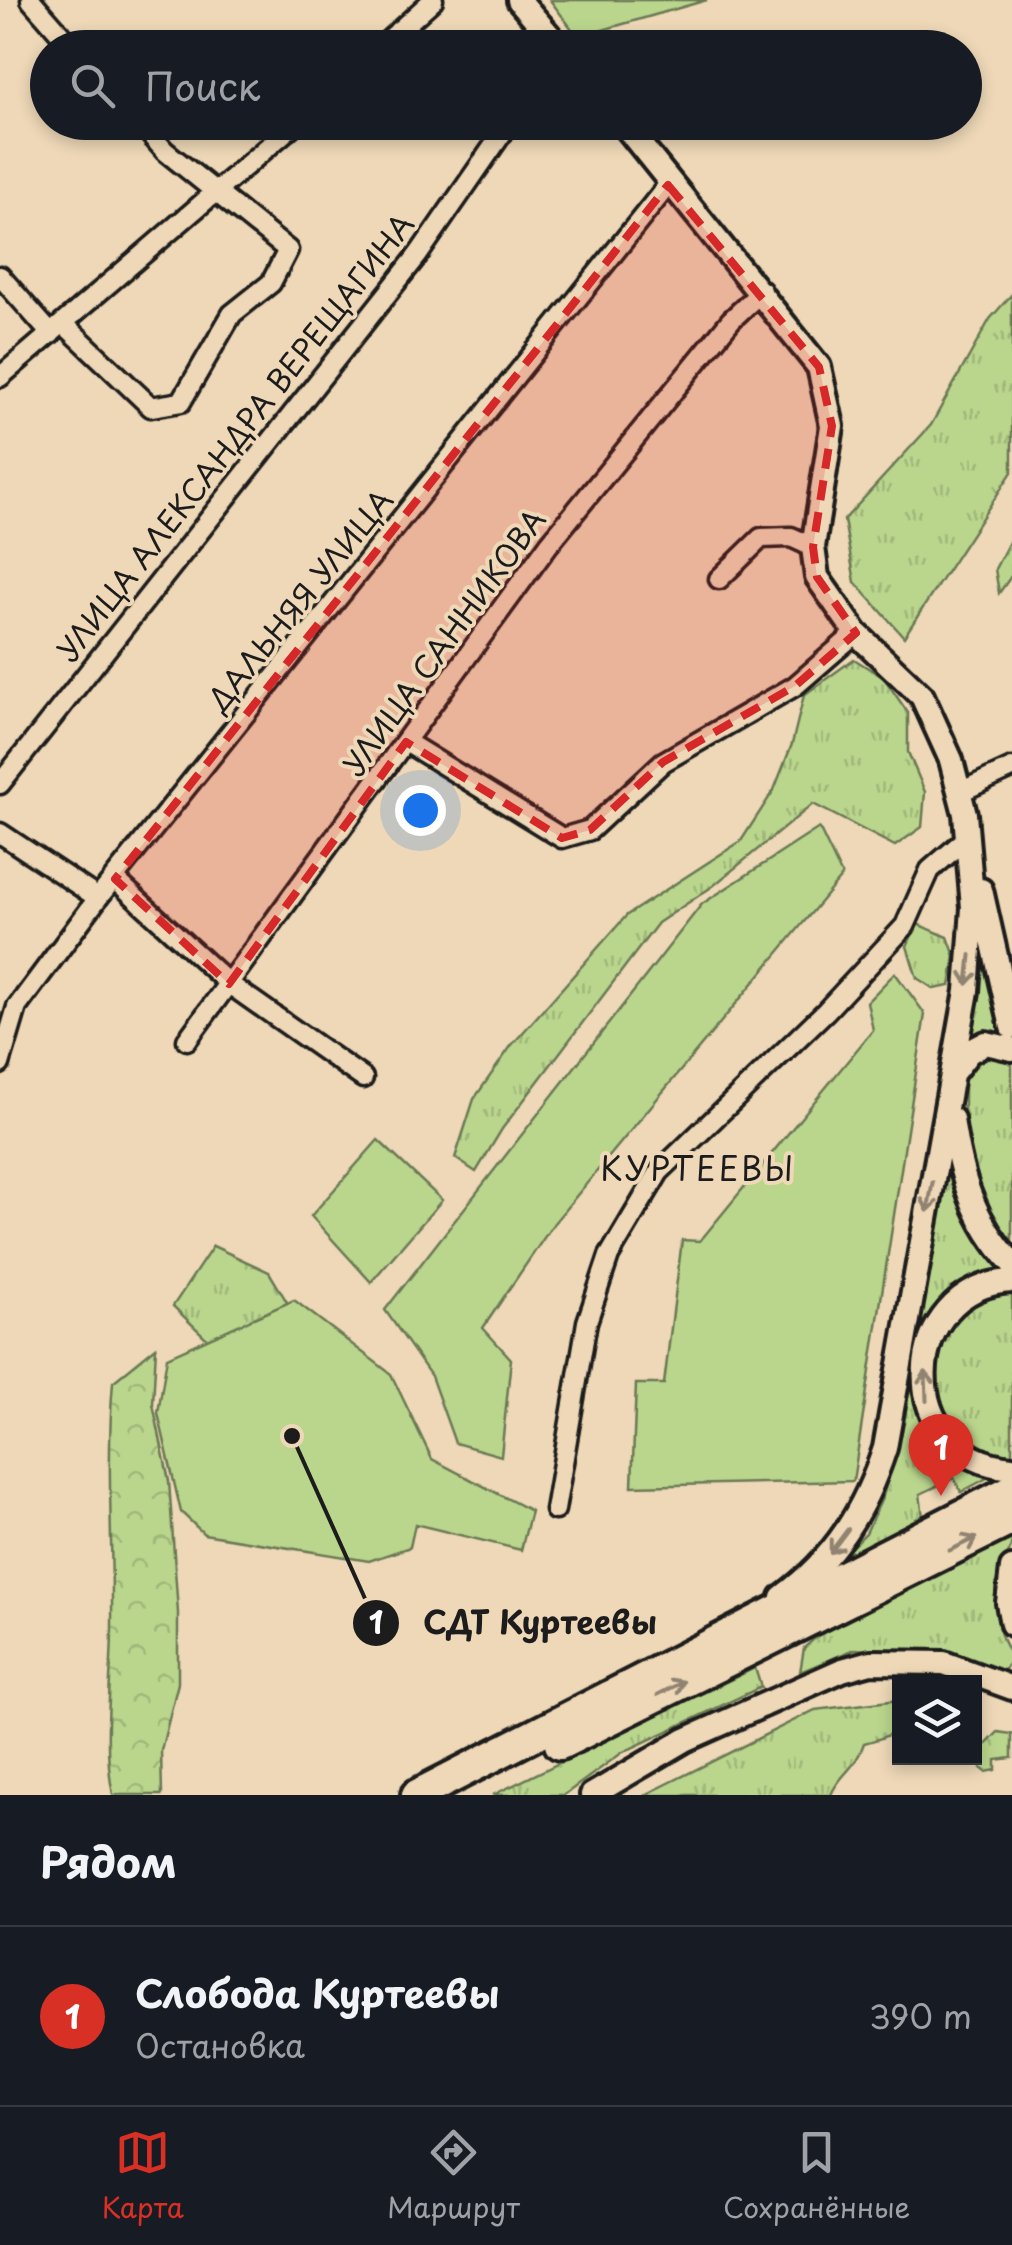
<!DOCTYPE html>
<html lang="ru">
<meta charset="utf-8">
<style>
:root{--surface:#171b24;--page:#242831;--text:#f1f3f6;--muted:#9ea1a6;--line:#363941;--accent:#d93025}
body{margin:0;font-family:"Playpen Sans",sans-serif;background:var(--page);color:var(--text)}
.controls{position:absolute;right:30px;bottom:30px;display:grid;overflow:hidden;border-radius:0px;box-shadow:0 5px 15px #0003}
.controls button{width:90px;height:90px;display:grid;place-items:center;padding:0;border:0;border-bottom:2px solid var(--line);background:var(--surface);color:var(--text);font:50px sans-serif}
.you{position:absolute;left:420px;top:810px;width:35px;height:35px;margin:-25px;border:8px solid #fff;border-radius:50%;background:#1a73e8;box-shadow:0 0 0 15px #1a73e833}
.badge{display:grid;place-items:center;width:65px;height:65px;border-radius:50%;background:var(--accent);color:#fff;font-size:32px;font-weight:700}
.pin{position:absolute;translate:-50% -82px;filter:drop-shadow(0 2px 5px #0008)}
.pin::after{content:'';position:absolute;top:52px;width:35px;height:30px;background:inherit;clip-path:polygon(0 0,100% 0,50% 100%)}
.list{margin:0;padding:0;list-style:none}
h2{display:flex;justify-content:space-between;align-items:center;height:130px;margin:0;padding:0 40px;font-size:42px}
h2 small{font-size:32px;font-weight:400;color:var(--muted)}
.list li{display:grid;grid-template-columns:65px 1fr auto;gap:30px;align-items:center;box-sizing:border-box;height:180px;padding:0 40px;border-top:2px solid var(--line)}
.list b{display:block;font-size:38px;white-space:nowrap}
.list p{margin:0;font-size:32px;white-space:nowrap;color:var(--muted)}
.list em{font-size:32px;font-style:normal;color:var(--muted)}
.icon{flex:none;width:55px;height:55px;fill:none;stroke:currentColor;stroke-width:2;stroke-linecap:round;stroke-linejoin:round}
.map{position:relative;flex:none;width:1012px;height:1795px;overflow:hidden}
.search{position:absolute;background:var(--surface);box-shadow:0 5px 15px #0003;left:30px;right:30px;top:30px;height:110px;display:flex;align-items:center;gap:25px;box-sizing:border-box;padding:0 35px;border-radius:55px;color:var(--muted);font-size:38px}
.sheet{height:310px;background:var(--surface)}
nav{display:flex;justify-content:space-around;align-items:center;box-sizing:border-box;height:140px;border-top:2px solid var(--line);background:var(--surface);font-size:28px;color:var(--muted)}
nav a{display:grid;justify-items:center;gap:5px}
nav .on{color:var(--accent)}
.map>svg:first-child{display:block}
.grass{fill:url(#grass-tufts);stroke:#6b7954;stroke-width:2.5}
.forest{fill:url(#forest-crowns);stroke:#6b7954;stroke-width:2.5}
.garden{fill:#bad68d;stroke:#6b7954;stroke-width:2.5}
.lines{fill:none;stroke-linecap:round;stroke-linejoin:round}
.minor-casing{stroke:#1c1c1c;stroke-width:25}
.tertiary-casing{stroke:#1c1c1c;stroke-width:30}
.trunk-casing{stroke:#1c1c1c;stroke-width:38}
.minor{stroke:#eed8b7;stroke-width:18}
.tertiary{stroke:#eed8b7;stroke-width:22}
.trunk{stroke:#eed8b7;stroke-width:30}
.oneway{stroke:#908371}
.marked{fill:#d62828;fill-opacity:0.2;stroke:#d62828;stroke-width:8;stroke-dasharray:20 12;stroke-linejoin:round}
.labels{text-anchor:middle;stroke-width:8;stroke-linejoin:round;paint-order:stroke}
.street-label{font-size:30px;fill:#1c1c1c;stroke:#eed8b7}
.neighbourhood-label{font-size:32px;letter-spacing:2.5px;fill:#1c1c1c;stroke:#eed8b7}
.leader{fill:none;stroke:#1c1c1c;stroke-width:4}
.callout-dot{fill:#1c1c1c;stroke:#eed8b7;stroke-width:4}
.mark-label{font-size:30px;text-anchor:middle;font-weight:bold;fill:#fff}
.callout-label{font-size:32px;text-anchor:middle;font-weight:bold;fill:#1c1c1c;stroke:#eed8b7;stroke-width:8;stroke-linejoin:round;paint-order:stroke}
</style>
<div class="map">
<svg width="1012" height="1795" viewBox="0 0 1012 1795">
<defs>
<pattern id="grass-tufts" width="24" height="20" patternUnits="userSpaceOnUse" patternTransform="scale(2.5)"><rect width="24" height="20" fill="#bad68d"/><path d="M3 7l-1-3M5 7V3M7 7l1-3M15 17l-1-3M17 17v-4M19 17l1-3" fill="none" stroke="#9fb779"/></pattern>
<pattern id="forest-crowns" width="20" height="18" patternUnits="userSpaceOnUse" patternTransform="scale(2.5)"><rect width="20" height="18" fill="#bad68d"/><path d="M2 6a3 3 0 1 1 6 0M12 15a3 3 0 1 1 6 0" fill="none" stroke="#9fb779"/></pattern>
</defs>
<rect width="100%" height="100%" fill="#eed8b7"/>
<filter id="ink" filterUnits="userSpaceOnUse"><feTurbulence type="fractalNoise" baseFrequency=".01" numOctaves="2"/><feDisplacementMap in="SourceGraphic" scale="20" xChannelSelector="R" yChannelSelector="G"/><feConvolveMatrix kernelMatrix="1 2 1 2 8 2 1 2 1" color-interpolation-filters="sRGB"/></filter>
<g filter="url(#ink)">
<path class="grass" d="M 1012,294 L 1012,472 L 904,637 L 855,582 L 844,520 L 931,425 L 990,319 Z
M 854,659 L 884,678 L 908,713 L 908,752 L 925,792 L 922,827 L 895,846 L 813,804 L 713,886 L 658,923 L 502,1129 L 476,1172 L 455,1158 L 474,1099 L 511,1046 L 627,915 L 741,841 L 774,790 L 792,744 L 804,695 Z
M 980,910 L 1007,1035 L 969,1040 Z
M 917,924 L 948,937 L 955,956 L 950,986 L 934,989 L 917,978 L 907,946 Z
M 989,1053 L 1010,1059 L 1012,1066 L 1012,1250 L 987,1218 L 964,1140 L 964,1071 L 972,1060 Z
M 946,1142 C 957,1200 963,1228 1005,1272 C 977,1278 944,1291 929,1319 C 911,1354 910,1423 940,1451 C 953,1464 980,1468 998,1472 L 961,1492 L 954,1478 L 920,1494 L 923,1517 L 833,1565 L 866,1533 L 883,1496 L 904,1424 Z
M 213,1246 L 269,1272 L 287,1302 L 273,1333 L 207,1339 L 173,1306 Z
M 1012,1289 L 1012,1458 C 946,1441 902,1373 958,1317 C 964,1310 972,1299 981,1295 C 990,1292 1002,1291 1012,1289 Z
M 1012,1538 C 1012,1552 1005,1557 1000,1569 C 990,1596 996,1635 1012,1657 L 1004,1671 L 960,1656 L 855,1649 L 800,1672 L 804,1648 L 824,1630 Z
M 755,1668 L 761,1687 L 623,1752 L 564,1795 L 493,1795 Z
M 899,1700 C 900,1732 895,1735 864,1743 C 855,1771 839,1774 831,1795 L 645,1795 L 815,1710 Z"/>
<path class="forest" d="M 1012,536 L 1012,575 L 999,593 L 995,569 Z
M 156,1347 L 153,1404 L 169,1481 L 178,1613 L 178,1683 L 161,1751 L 162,1795 L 113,1795 C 102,1741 112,1682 112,1627 C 113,1545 106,1463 113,1382 Z
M 998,1732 L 1012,1734 L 1012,1758 L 996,1760 L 996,1770 L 986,1772 L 981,1768 L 981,1750 Z"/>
<path class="garden" d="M 550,0 L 707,0 L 578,37 Z
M 819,828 L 842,876 L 554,1223 L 483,1328 L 511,1359 L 501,1456 L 455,1443 L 431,1376 L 385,1310 L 702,904 Z
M 895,973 L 925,1014 L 853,1481 L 632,1486 L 636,1384 L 664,1384 L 682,1240 L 700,1241 L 873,1030 L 867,1002 Z
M 378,1140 L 442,1200 L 371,1282 L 311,1216 Z
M 294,1300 L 391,1374 L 432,1459 L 531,1511 L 521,1550 L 415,1524 L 410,1547 L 369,1561 L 204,1534 L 181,1512 L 158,1413 L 167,1357 Z"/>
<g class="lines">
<g class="minor-casing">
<path id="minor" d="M 31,0 L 73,48
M 398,31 L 414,48
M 380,48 L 433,0
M 0,276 L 51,334
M 64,324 L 151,407 L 181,402 L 232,314 L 271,283 L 288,250 L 165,151 L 139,122
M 0,377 L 297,122
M 719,579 L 761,538 L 791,537 L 813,547
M 406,742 L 562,838 L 590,830 L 663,762 L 795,686 L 856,633
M 0,784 L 418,255 L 510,122
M 960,792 L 1012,768
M 0,833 L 98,898
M 115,879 L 229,984 L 363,1078
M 187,1040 L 549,544 L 731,320 L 762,291
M 0,1064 L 17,1007 L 98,898 L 668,185
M 555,1510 L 587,1322 L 609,1256 L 659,1172 L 826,1011 L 905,926 L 930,870 L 967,838"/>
</g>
<g class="tertiary-casing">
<path id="tertiary" d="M 519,0 L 560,48
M 622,122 L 819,367 L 832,426 L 813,547 L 817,577 L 856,633 L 922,696 L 951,760 L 965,814 L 973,908 L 967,991 L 885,1448 C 865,1510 835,1558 782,1597
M 981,890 L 1012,1027
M 955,1070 L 969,1052 L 986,1043 L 1012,1049
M 952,1119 C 960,1175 973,1221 1012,1263
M 1012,1281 C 900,1287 891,1457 1012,1468
M 1012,1568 L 1008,1603 L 1012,1624
M 592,1795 L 685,1740 L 842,1670 L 871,1662 L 944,1663 L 1012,1688"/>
</g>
<g class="trunk-casing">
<path id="trunk" d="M 560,1744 L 1012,1519
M 417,1795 L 1012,1490"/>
</g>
<use href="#minor" class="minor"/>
<use href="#tertiary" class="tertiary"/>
<use href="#trunk" class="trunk"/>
</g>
<defs><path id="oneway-shaft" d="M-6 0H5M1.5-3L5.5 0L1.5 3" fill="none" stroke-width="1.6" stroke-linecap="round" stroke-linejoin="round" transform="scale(2.5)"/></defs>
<g class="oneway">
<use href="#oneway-shaft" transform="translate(969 970) rotate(96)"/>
<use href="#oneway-shaft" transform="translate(930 1197) rotate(100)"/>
<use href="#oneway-shaft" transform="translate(926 1386) rotate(-92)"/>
<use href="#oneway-shaft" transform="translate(839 1541) rotate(127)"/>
<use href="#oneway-shaft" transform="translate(963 1544) rotate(-26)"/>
<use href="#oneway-shaft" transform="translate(671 1688) rotate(-27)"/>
</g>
</g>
<path class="marked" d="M 668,185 L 819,367 L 832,426 L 813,547 L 817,577 L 856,633 L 795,686 L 663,762 L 590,830 L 562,838 L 406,742 L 229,984 L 115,879 Z"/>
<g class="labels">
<g class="street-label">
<text transform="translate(236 438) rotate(-52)" y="10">УЛИЦА АЛЕКСАНДРА ВЕРЕЩАГИНА</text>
<text transform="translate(301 601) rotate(-51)" y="10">ДАЛЬНЯЯ УЛИЦА</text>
<text transform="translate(445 643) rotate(-54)" y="10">УЛИЦА САННИКОВА</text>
</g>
<g class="neighbourhood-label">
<text x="698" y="1181">КУРТЕЕВЫ</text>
</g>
</g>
<path class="leader" d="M292 1436L376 1623"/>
<g class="callout-dot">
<circle cx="292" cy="1436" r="10"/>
<circle cx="376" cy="1623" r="25"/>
</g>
<g class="mark-label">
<text x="376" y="1634">1</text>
</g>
<g class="callout-label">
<text x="540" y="1634">СДТ Куртеевы</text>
</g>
</svg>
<div class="controls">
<button><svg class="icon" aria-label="layers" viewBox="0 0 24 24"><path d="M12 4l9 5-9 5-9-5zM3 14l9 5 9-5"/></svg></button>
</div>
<div class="you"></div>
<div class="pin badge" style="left:941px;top:1496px">1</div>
<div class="search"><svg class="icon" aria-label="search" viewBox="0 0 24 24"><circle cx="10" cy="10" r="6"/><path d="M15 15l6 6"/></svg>Поиск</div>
</div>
<section class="sheet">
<h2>Рядом<small></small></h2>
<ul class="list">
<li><span class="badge">1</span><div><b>Слобода Куртеевы</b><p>Остановка</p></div><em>390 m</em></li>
</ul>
</section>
<nav>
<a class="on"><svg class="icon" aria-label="map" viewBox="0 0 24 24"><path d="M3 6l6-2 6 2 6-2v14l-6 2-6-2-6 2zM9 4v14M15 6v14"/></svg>Карта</a>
<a><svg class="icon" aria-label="directions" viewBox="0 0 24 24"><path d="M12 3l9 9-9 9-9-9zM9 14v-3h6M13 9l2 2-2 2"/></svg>Маршрут</a>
<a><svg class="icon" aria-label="saved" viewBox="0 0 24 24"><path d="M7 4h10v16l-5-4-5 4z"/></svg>Сохранённые</a>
</nav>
